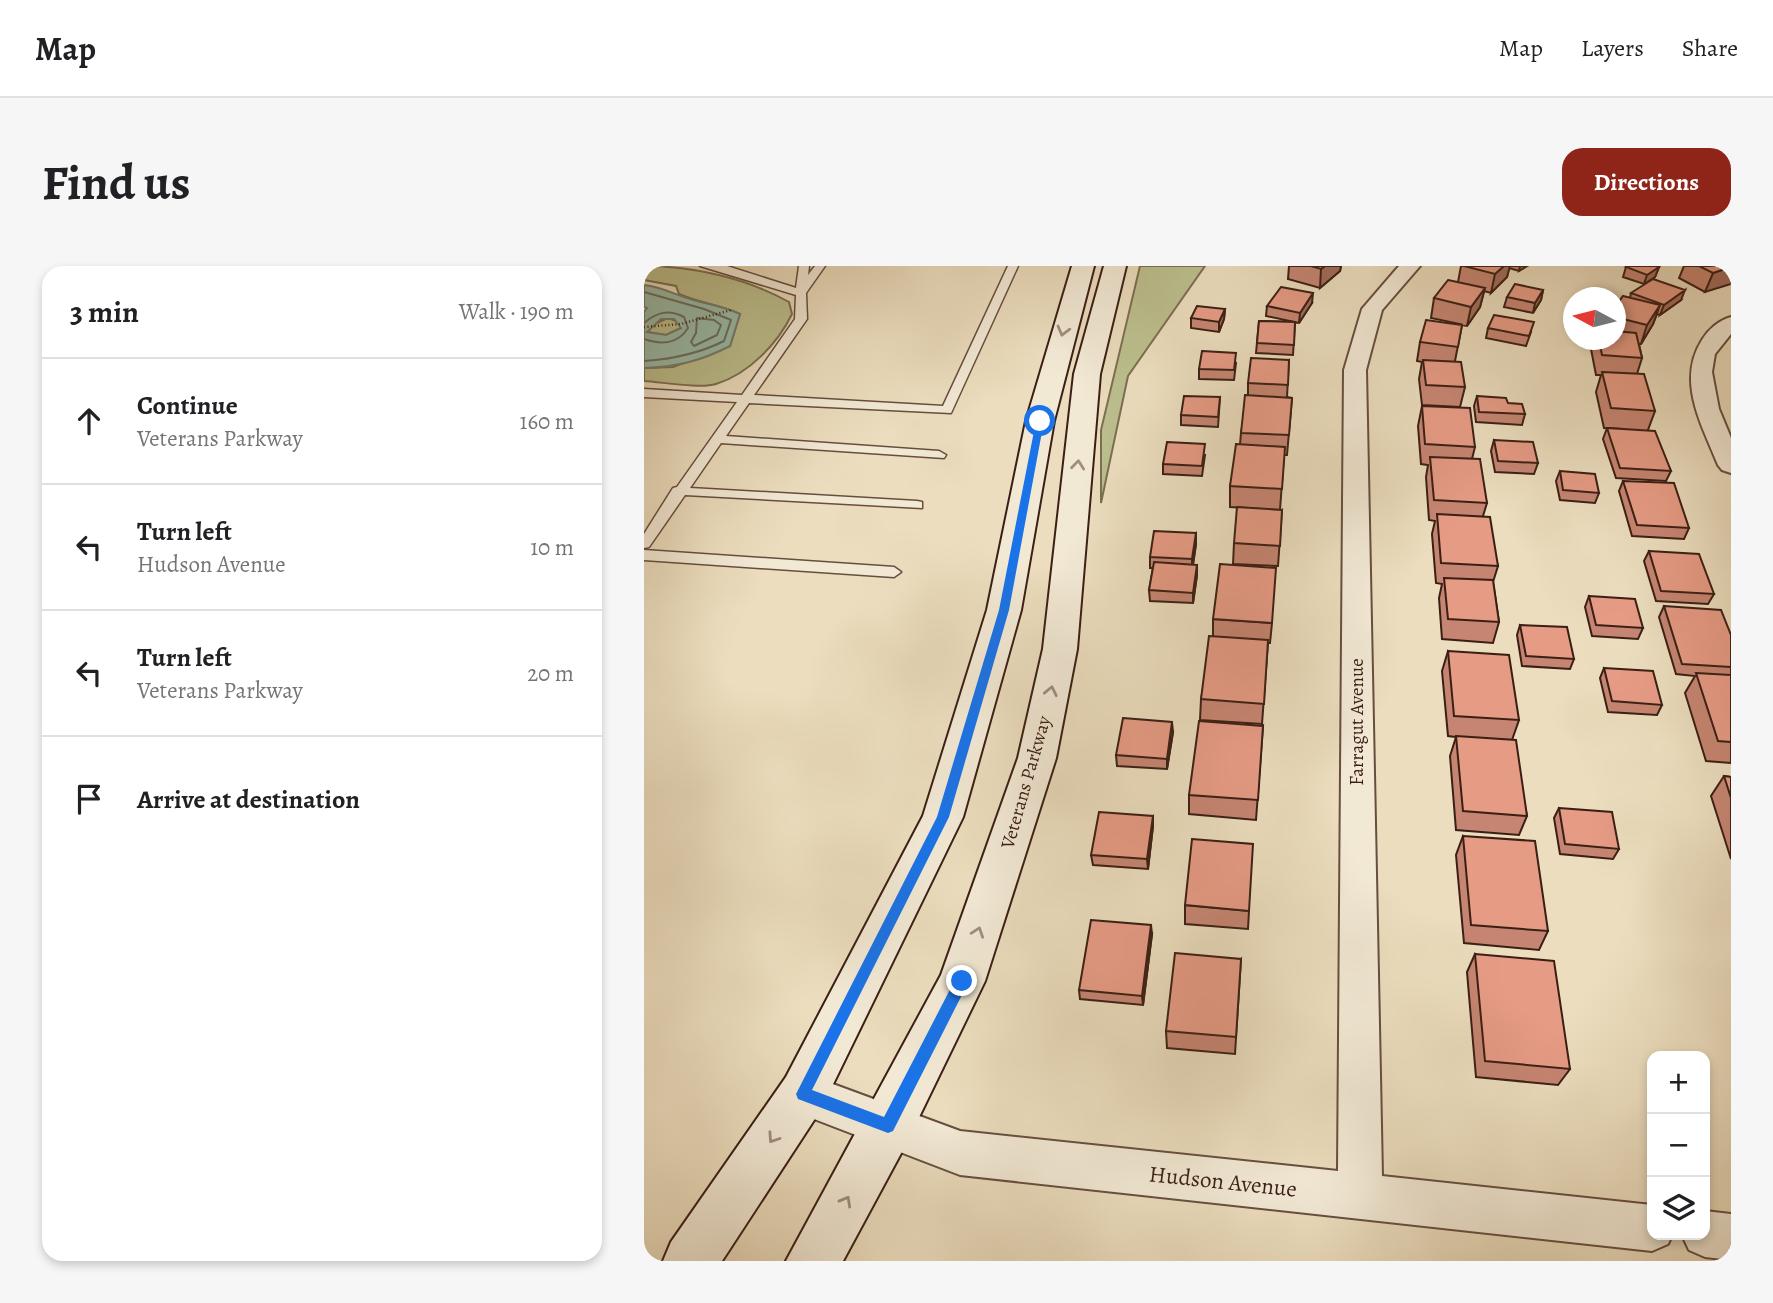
<!DOCTYPE html>
<meta charset="utf-8">
<style>
:root{--surface:#fff;--page:#f6f6f6;--text:#202124;--muted:#757577;--line:#e0e0e0;--accent:#8f2418}
body{margin:0;font-family:Alegreya,serif;background:var(--page);color:var(--text)}
.controls{position:absolute;right:21px;bottom:21px;display:grid;overflow:hidden;border-radius:14px;box-shadow:0 4px 10px #0003}
.controls button{width:63px;height:63px;display:grid;place-items:center;padding:0;border:0;border-bottom:2px solid var(--line);background:var(--surface);color:var(--text);font:35px sans-serif}
.compass{position:absolute;left:919px;top:21px;width:63px;height:63px;border-radius:50%;background:var(--surface);box-shadow:0 4px 10px #0003;rotate:277deg}
.stop{position:absolute;width:21px;height:21px;margin:-16px;border:5px solid #1a73e8;border-radius:50%;background:#fff}
.stop.end{background:#1a73e8;border-color:#fff;box-shadow:0 2px 7px #0008}
.list{margin:0;padding:0;list-style:none}
h2{display:flex;justify-content:space-between;align-items:center;height:91px;margin:0;padding:0 28px;font-size:30px}
h2 small{font-size:23px;font-weight:400;color:var(--muted)}
.list li{display:grid;grid-template-columns:46px 1fr auto;gap:21px;align-items:center;box-sizing:border-box;height:126px;padding:0 28px;border-top:2px solid var(--line)}
.list b{display:block;font-size:26px;white-space:nowrap}
.list p{margin:0;font-size:23px;white-space:nowrap;color:var(--muted)}
.list em{font-size:23px;font-style:normal;color:var(--muted)}
.icon{flex:none;width:38px;height:38px;fill:none;stroke:currentColor;stroke-width:2;stroke-linecap:round;stroke-linejoin:round}
.map{position:relative;flex:none;width:1087px;height:995px;overflow:hidden;border-radius:21px}
header{display:flex;align-items:center;gap:42px;box-sizing:border-box;height:98px;padding:0 35px;background:var(--surface);border-bottom:2px solid var(--line)}
header strong{font-size:33px}
nav{display:flex;gap:38px;margin-inline-start:auto;font-size:24px}
.intro{display:flex;align-items:center;justify-content:space-between;box-sizing:border-box;height:168px;padding:0 42px}
h1{margin:0;font-size:49px}
.button{padding:18px 32px;border-radius:21px;background:var(--accent);color:#fff;font-size:24px;font-weight:700}
main{display:flex;gap:42px;padding:0 42px}
aside{flex:1;background:var(--surface);border-radius:21px;box-shadow:0 4px 10px #0003}
.map>svg:first-child{display:block}
.green{fill:#bcbf8e;stroke:#7c6f52;stroke-width:2}
.water{fill:#99bdab;stroke:#737e6f;stroke-width:2;fill-rule:evenodd}
.lines{fill:none;stroke-linecap:round;stroke-linejoin:round}
.shore{stroke:#6a6e60;stroke-width:2}
.lane-casing{stroke:#674e3f;stroke-width:3}
.street-casing{stroke:#674e3f;stroke-width:4}
.secondary-casing{stroke:#3b1f15;stroke-width:4}
.path{stroke:#3b1f15;stroke-width:2.5;stroke-dasharray:1 2.5;stroke-linecap:butt}
.lane{fill:#f2e9d5;fill-rule:evenodd}
.street{fill:#f2e9d5;fill-rule:evenodd}
.secondary{fill:#f2e9d5;fill-rule:evenodd}
.wall{fill:#c68572;stroke:#3b1f15;stroke-width:2}
.shaded-wall{fill:#a16c5d;stroke:#3b1f15;stroke-width:2}
.building{fill:#e69b85;stroke:#3b1f15;stroke-width:2}
.oneway{stroke:#a08e7f}
.route{fill:#1a73e8}
.labels{text-anchor:middle;stroke-width:5;stroke-linejoin:round;paint-order:stroke}
.street-label{font-size:19px;fill:#3b1f15;stroke:#f2e9d5}
.near-street-label{font-size:23px;fill:#3b1f15;stroke:#f2e9d5}
</style>
<header>
<strong>Map</strong>
<nav><a>Map</a><a>Layers</a><a>Share</a></nav>
</header>
<div class="intro"><h1>Find us</h1><a class="button">Directions</a></div>
<main>
<aside>
<h2>3 min<small>Walk · 190 m</small></h2>
<ul class="list">
<li><svg class="icon" aria-label="ahead" viewBox="0 0 24 24"><path d="M12 20V5M6 11l6-6 6 6"/></svg><div><b>Continue</b><p>Veterans Parkway</p></div><em>160 m</em></li>
<li><svg class="icon" aria-label="left" viewBox="0 0 24 24"><path d="M17 20v-9H6M10 6l-5 5 5 5"/></svg><div><b>Turn left</b><p>Hudson Avenue</p></div><em>10 m</em></li>
<li><svg class="icon" aria-label="left" viewBox="0 0 24 24"><path d="M17 20v-9H6M10 6l-5 5 5 5"/></svg><div><b>Turn left</b><p>Veterans Parkway</p></div><em>20 m</em></li>
<li><svg class="icon" aria-label="arrive" viewBox="0 0 24 24"><path d="M6 21V4h12l-3 4 3 4H6"/></svg><div><b>Arrive at destination</b></div></li>
</ul>
</aside>
<div class="map">
<svg width="1087" height="995" viewBox="0 0 1087 995">
<rect width="100%" height="100%" fill="#ebddbe"/>
<filter id="stains"><feTurbulence type="fractalNoise" baseFrequency=".00286" numOctaves="4"/><feColorMatrix values="0 0 0 0 .2 0 0 0 0 .09 0 0 0 0 .02 0 0 0 .5 -.17"/></filter>
<radialGradient id="worn" r=".72"><stop offset=".6" stop-color="#630" stop-opacity="0"/><stop offset="1" stop-color="#630" stop-opacity=".3"/></radialGradient>
<path class="green" d="M 0,0 C 49,0 102,12 145,36 L 148,48 C 134,77 105,108 72,118 C 56,123 18,116 0,115 L 0,102 L 29,101 L 86,80 L 96,48 C 76,39 56,37 35,28 L 32,20 L 0,14 Z
M 496,0 L 561,0 L 484,110 L 457,237 L 457,164 Z
M 24,52 L 35,56 L 37,62 L 22,69 L 3,66 L 8,59 Z"/>
<path class="water" d="M 0,19 C 20,21 35,31 53,35 C 69,39 81,41 96,48 L 86,80 C 57,95 32,101 0,102 L 0,46 L 3,42 L 0,41 ZM 17,53 L 30,53 L 37,62 L 22,69 L 3,66 Z"/>
<g class="lines">
<path class="shore" d="M 0,26 L 60,43 L 87,54 L 80,75 C 54,88 29,93 0,95
M 53,52 L 70,54 L 77,59 L 73,69 L 50,80 L 47,76 L 52,67 Z
M 0,57 C 13,46 25,43 40,51 L 44,62 C 34,78 17,79 0,73"/>
<g class="lane-casing">
<path id="lane" d="M 56,0 L 83,0 L 152,22 L 155,0 L 165,0 L 164,9 L 171,0 L 181,0 L 162,27 L 163,53 L 110,129 L 299,140 L 364,0 L 374,0 L 307,147 L 105,137 L 82,170 L 295,185 L 302,189 L 300,192 L 77,177 L 46,222 L 273,235 L 278,236 L 278,242 L 41,229 L 5,281 L 0,282 L 0,268 L 29,222 L 33,221 L 93,136 L 0,131 L 0,123 L 98,129 L 151,53 L 152,29 Z
M 0,284 L 250,301 L 257,306 L 250,311 L 0,294 Z"/>
</g>
<g class="street-casing">
<path id="street" d="M 755,0 L 776,0 L 738,44 L 722,104 L 738,910 L 1008,939 L 1008,969 L 1028,969 L 1024,978 L 1008,985 L 316,909 L 144,843 L 138,828 L 144,813 L 159,807 L 316,865 L 694,905 L 700,104 L 718,43 Z
M 1087,51 L 1087,68 L 1071,88 L 1068,106 L 1075,143 L 1087,172 L 1087,207 L 1078,204 L 1074,199 C 1058,159 1032,115 1058,74 C 1064,64 1075,54 1087,51 Z
M 1061,945 L 1087,948 L 1087,994 L 1061,991 L 1045,984 L 1038,969 L 1061,969 Z"/>
</g>
<g class="secondary-casing">
<path id="secondary" d="M 428,0 L 450,0 L 410,155 L 377,344 L 319,551 L 176,845 L 78,995 L 19,995 L 27,976 L 142,811 L 279,550 L 343,344 L 382,155 Z
M 460,0 L 482,0 L 456,108 L 433,383 L 412,492 L 341,715 L 262,878 L 199,995 L 142,995 L 297,709 L 374,492 L 399,383 L 430,108 Z"/>
</g>
<path class="path" d="M 0,61 L 37,58 L 87,44"/>
<use href="#lane" class="lane"/>
<use href="#street" class="street"/>
<use href="#secondary" class="secondary"/>
</g>
<path class="wall" d="M 645,0 L 697,0 L 696,5 L 676,22 L 644,13 Z
M 817,0 L 883,0 L 875,5 L 865,2 L 863,11 L 847,27 L 840,25 L 836,41 L 823,60 L 818,59 L 811,95 L 821,121 L 816,141 L 778,139 L 775,113 L 778,96 L 773,95 L 776,76 L 816,58 L 787,52 L 790,32 L 814,16 Z
M 1040,0 L 1087,0 L 1061,26 L 1035,12 Z
M 982,1 L 1015,1 L 1011,11 L 1000,18 L 979,11 Z
M 899,24 L 897,34 L 889,47 L 860,41 L 863,31 Z
M 987,27 L 1037,34 L 1016,49 L 1013,48 L 1009,58 L 997,78 L 995,78 L 998,92 L 993,108 L 1011,145 L 1004,164 L 1027,205 L 1022,215 L 972,212 L 959,173 L 963,162 L 979,163 L 960,162 L 952,126 L 957,109 L 952,109 L 947,83 L 950,74 L 971,74 L 971,41 L 986,32 Z
M 668,37 L 655,57 L 622,50 L 623,40 Z
M 581,43 L 580,53 L 575,66 L 547,62 L 547,52 Z
M 615,55 L 651,56 L 649,89 L 612,87 Z
M 844,62 L 887,66 L 882,80 L 842,72 Z
M 645,94 L 643,131 L 648,132 L 643,189 L 640,189 L 636,244 L 586,241 L 586,220 L 596,178 L 597,167 L 604,129 L 604,117 Z
M 592,97 L 590,114 L 555,113 L 555,103 Z
M 833,130 L 881,148 L 878,159 L 832,156 L 830,140 Z
M 576,131 L 574,161 L 537,159 L 537,149 Z
M 778,140 L 831,181 L 828,193 L 843,237 L 839,250 L 854,300 L 849,316 L 855,356 L 849,377 L 798,373 L 795,332 L 798,318 L 792,317 L 788,268 L 791,255 L 785,254 L 782,211 L 784,199 L 777,198 L 774,160 Z
M 850,174 L 894,197 L 890,208 L 851,206 L 847,185 Z
M 561,189 L 558,210 L 519,208 L 519,198 Z
M 916,205 L 955,227 L 951,237 L 916,234 L 912,215 Z
M 979,215 L 1045,262 L 1040,273 L 988,270 L 975,225 Z
M 638,244 L 634,300 L 589,298 L 590,277 Z
M 552,267 L 552,278 L 549,299 L 553,309 L 549,337 L 506,335 L 505,324 L 509,302 L 506,302 L 506,291 Z
M 1005,285 L 1070,328 L 1064,338 L 1012,335 L 1000,295 Z
M 945,330 L 999,362 L 994,373 L 948,370 L 941,341 Z
M 1020,340 L 1087,369 L 1087,497 L 1062,495 L 1041,427 L 1051,410 L 1032,408 L 1015,351 Z
M 569,353 L 628,357 L 626,377 L 624,377 L 618,458 L 556,454 L 557,433 L 569,371 Z
M 876,359 L 930,393 L 926,403 L 878,400 L 873,369 Z
M 804,385 L 875,454 L 868,474 L 883,550 L 875,569 L 812,564 L 806,490 L 812,471 L 804,470 L 798,405 Z
M 960,402 L 1018,439 L 1013,449 L 964,446 L 956,412 Z
M 619,460 L 612,554 L 545,548 L 545,529 Z
M 529,466 L 523,503 L 473,500 L 472,489 Z
M 1080,510 L 1087,511 L 1087,593 L 1067,530 Z
M 915,542 L 975,583 L 969,593 L 916,588 L 910,552 Z
M 509,550 L 509,560 L 504,603 L 449,599 L 447,589 Z
M 819,570 L 904,665 L 895,684 L 820,677 L 812,589 Z
M 541,639 L 605,645 L 604,663 L 541,658 Z
M 508,668 L 499,739 L 436,733 L 435,724 Z
M 831,688 L 926,803 L 914,819 L 832,811 L 823,706 Z
M 597,693 L 591,788 L 523,782 L 522,765 Z"/>
<path class="shaded-wall" d="M 681,0 L 697,0 L 696,5 L 676,22 L 677,3 Z
M 860,0 L 866,0 L 863,11 L 847,27 L 851,8 Z
M 876,0 L 883,0 L 875,5 Z
M 1015,1 L 1011,11 L 1000,18 L 1003,9 Z
M 1087,1 L 1087,18 L 1061,26 L 1069,7 Z
M 841,22 L 836,41 L 823,60 L 827,41 Z
M 899,24 L 897,34 L 889,47 L 891,37 Z
M 1041,24 L 1037,34 L 1016,49 L 1020,39 Z
M 669,27 L 668,37 L 655,57 L 656,47 Z
M 1016,39 L 1009,58 L 997,78 L 1003,59 Z
M 581,43 L 580,53 L 575,66 L 575,56 Z
M 552,267 L 552,278 L 548,304 L 548,293 Z
M 553,299 L 553,309 L 549,337 L 549,327 Z
M 528,456 L 529,466 L 523,503 L 523,493 Z
M 509,550 L 509,560 L 504,603 L 503,593 Z
M 507,659 L 508,668 L 499,739 L 498,730 Z"/>
<path class="building" d="M 667,0 L 681,0 L 677,3 Z
M 820,0 L 860,0 L 851,8 Z
M 984,0 L 1011,0 L 1015,1 L 1003,9 L 982,1 Z
M 1055,0 L 1087,0 L 1087,1 L 1069,7 Z
M 1009,13 L 1041,24 L 1020,39 L 987,27 Z
M 804,14 L 841,22 L 827,41 L 790,32 Z
M 871,18 L 899,24 L 891,37 L 863,31 Z
M 637,21 L 669,27 L 656,47 L 623,40 Z
M 979,30 L 1016,39 L 1003,59 L 971,51 L 971,41 Z
M 553,40 L 581,43 L 575,56 L 547,52 Z
M 850,49 L 890,56 L 885,70 L 844,62 Z
M 782,54 L 818,59 L 814,81 L 776,76 Z
M 615,55 L 651,56 L 650,79 L 613,77 Z
M 971,65 L 992,67 L 998,92 L 958,89 L 955,74 L 971,74 Z
M 558,85 L 592,87 L 590,104 L 555,103 Z
M 607,92 L 645,94 L 644,119 L 604,117 Z
M 779,94 L 817,96 L 821,121 L 782,119 Z
M 958,106 L 1000,108 L 1011,145 L 967,142 Z
M 601,129 L 648,132 L 645,169 L 597,167 Z
M 540,130 L 576,131 L 574,151 L 537,149 Z
M 833,130 L 862,132 L 864,137 L 878,138 L 881,148 L 835,146 Z
M 778,140 L 826,142 L 831,181 L 781,178 Z
M 963,162 L 1011,165 L 1027,205 L 976,202 Z
M 850,174 L 889,176 L 894,197 L 854,195 Z
M 523,176 L 561,178 L 558,200 L 519,198 Z
M 592,178 L 641,181 L 638,223 L 586,220 Z
M 786,191 L 836,193 L 843,237 L 790,234 Z
M 916,205 L 951,208 L 955,227 L 919,224 Z
M 979,215 L 1030,217 L 1045,262 L 993,259 Z
M 593,241 L 638,244 L 636,280 L 590,277 Z
M 793,248 L 846,251 L 854,300 L 797,297 Z
M 510,265 L 552,267 L 548,293 L 506,291 Z
M 1005,285 L 1055,288 L 1070,328 L 1017,325 Z
M 510,296 L 553,299 L 549,327 L 505,324 Z
M 576,298 L 632,302 L 628,357 L 569,353 Z
M 800,312 L 849,314 L 855,356 L 804,353 Z
M 945,330 L 991,333 L 999,362 L 952,359 Z
M 1020,340 L 1077,344 L 1087,369 L 1087,401 L 1038,398 Z
M 876,359 L 923,361 L 930,393 L 882,390 Z
M 565,370 L 624,374 L 620,438 L 557,433 Z
M 804,385 L 865,389 L 875,454 L 810,450 Z
M 960,402 L 1009,405 L 1018,439 L 968,435 Z
M 1052,407 L 1087,409 L 1087,476 L 1074,475 Z
M 479,452 L 528,456 L 523,493 L 472,489 Z
M 555,455 L 619,460 L 614,534 L 545,529 Z
M 812,470 L 872,474 L 883,550 L 819,545 Z
M 1080,510 L 1087,511 L 1087,532 Z
M 915,542 L 968,546 L 975,583 L 921,578 Z
M 455,546 L 509,550 L 503,593 L 447,589 Z
M 819,570 L 891,575 L 904,665 L 827,659 Z
M 548,573 L 609,578 L 605,645 L 541,639 Z
M 447,654 L 507,659 L 498,730 L 435,724 Z
M 531,687 L 597,693 L 592,771 L 522,765 Z
M 831,688 L 910,695 L 926,803 L 841,795 Z"/>
<defs><path id="oneway-chevron" d="M-2-3.5L2.5 0L-2 3.5" fill="none" stroke-width="1.6" stroke-linecap="round" stroke-linejoin="round" transform="scale(1.75)"/></defs>
<g class="oneway">
<use href="#oneway-chevron" transform="translate(419 65) rotate(105)"/>
<use href="#oneway-chevron" transform="translate(434 199) rotate(-84)"/>
<use href="#oneway-chevron" transform="translate(407 425) rotate(-78)"/>
<use href="#oneway-chevron" transform="translate(334 666) rotate(-71)"/>
<use href="#oneway-chevron" transform="translate(129 872) rotate(124)"/>
<use href="#oneway-chevron" transform="translate(202 935) rotate(-61)"/>
</g>
<path class="route" d="M 396,153 L 400,155 L 365,344 L 305,551 L 168,824 L 240,851 L 313,710 L 323,710 L 323,719 L 249,865 L 244,867 L 154,833 L 152,828 L 293,551 L 355,344 L 392,155 Z"/>
<g class="labels">
<g class="street-label">
<text transform="translate(712 456) rotate(-90)" y="7">Farragut Avenue</text>
<text transform="translate(381 516) rotate(-74)" y="7">Veterans Parkway</text>
</g>
<g class="near-street-label">
<text transform="translate(579 915) rotate(6)" y="8">Hudson Avenue</text>
</g>
</g>
<rect width="100%" height="100%" filter="url(#stains)"/>
<rect width="100%" height="100%" fill="url(#worn)"/>
</svg>
<div class="controls">
<button>+</button>
<button>−</button>
<button><svg class="icon" aria-label="layers" viewBox="0 0 24 24"><path d="M12 4l9 5-9 5-9-5zM3 14l9 5 9-5"/></svg></button>
</div>
<svg class="compass" viewBox="-18 -18 36 36"><path d="M0-13l5 13h-10z" fill="#e53935"/><path d="M0 13l5-13h-10z" fill="#757577"/></svg>
<div class="stop" style="left:396px;top:155px"></div>
<div class="stop end" style="left:318px;top:715px"></div>
</div>
</main>
